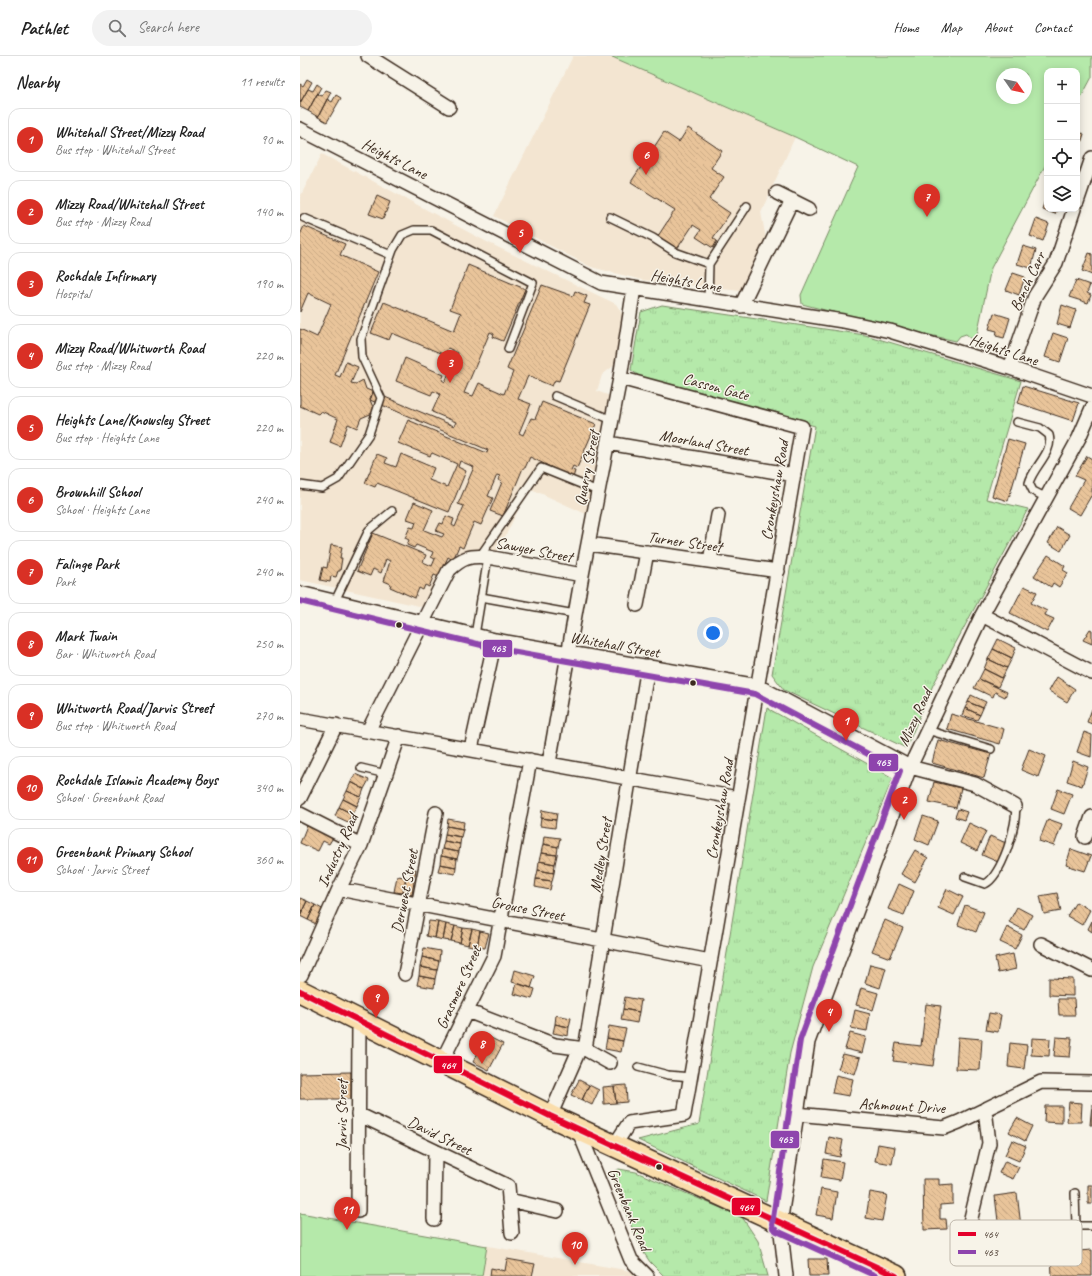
<!DOCTYPE html>
<meta charset="utf-8">
<style>
:root{--surface:#fff;--page:#f2f2f2;--text:#222;--muted:#767676;--line:#e0e0e0;--accent:#d93025}
body{margin:0;font-family:Caveat,sans-serif;background:var(--page);color:var(--text)}
.controls{position:absolute;right:12px;top:12px;display:grid;overflow:hidden;border-radius:8px;box-shadow:0 2px 10px #0003}
.controls button{width:36px;height:36px;display:grid;place-items:center;padding:0;border:0;border-bottom:1px solid var(--line);background:var(--surface);color:var(--text);font:20px sans-serif}
.compass{position:absolute;left:696px;top:12px;width:36px;height:36px;border-radius:50%;background:var(--surface);box-shadow:0 2px 10px #0003;rotate:124deg}
.you{position:absolute;left:413px;top:577px;width:14px;height:14px;margin:-10px;border:3px solid #fff;border-radius:50%;background:#1a73e8;box-shadow:0 0 0 6px #1a73e833}
.badge{display:grid;place-items:center;width:26px;height:26px;border-radius:50%;background:var(--accent);color:#fff;font-size:13px;font-weight:700}
.pin{position:absolute;translate:-50% -33px;filter:drop-shadow(0 1px 2px #0008)}
.pin::after{content:'';position:absolute;top:21px;width:14px;height:12px;background:inherit;clip-path:polygon(0 0,100% 0,50% 100%)}
.list{margin:0;padding:0;list-style:none}
h2{display:flex;justify-content:space-between;align-items:center;height:52px;margin:0;padding:0 16px;font-size:17px}
h2 small{font-size:13px;font-weight:400;color:var(--muted)}
.list li{display:grid;grid-template-columns:26px 1fr auto;gap:12px;align-items:center;box-sizing:border-box;height:64px;margin:0 8px 8px;padding:0 8px;border:1px solid var(--line);border-radius:12px}
.list b{display:block;font-size:15px;white-space:nowrap}
.list p{margin:0;font-size:13px;white-space:nowrap;color:var(--muted)}
.list em{font-size:13px;font-style:normal;color:var(--muted)}
.icon{flex:none;width:22px;height:22px;fill:none;stroke:currentColor;stroke-width:2;stroke-linecap:round;stroke-linejoin:round}
.map{position:relative;flex:none;width:792px;height:1220px;overflow:hidden}
header{display:flex;align-items:center;gap:24px;box-sizing:border-box;height:56px;padding:0 20px;background:var(--surface);border-bottom:1px solid var(--line)}
header strong{font-size:19px}
nav{display:flex;gap:22px;margin-inline-start:auto;font-size:14px}
.search{width:280px;height:36px;background:var(--page);display:flex;align-items:center;gap:10px;box-sizing:border-box;padding:0 14px;border-radius:22px;color:var(--muted);font-size:15px}
main{display:flex}
aside{flex:1;background:var(--surface)}
.map>svg:first-child{display:block}
.built{fill:#f3e5d1}
.grass{fill:url(#grass-tufts);stroke:#788a64}
.green{fill:#b5e9aa;stroke:#788a64;fill-rule:evenodd}
.building{fill:url(#building-back-hatch);stroke:#3b2a1e}
.lines{fill:none;stroke-linecap:round;stroke-linejoin:round}
.service-casing{stroke:#3b2a1e;stroke-width:10}
.minor-casing{stroke:#3b2a1e;stroke-width:16}
.primary-casing{stroke:#3b2a1e;stroke-width:24}
.service{stroke:#f7f3e8;stroke-width:7}
.minor{stroke:#f7f3e8;stroke-width:13}
.primary{stroke:#faddab;stroke-width:21}
.bus-1-casing{stroke:#f7f3e8;stroke-width:9}
.bus-2-casing{stroke:#f7f3e8;stroke-width:9}
.bus-1{stroke:#e4002b;stroke-width:6}
.bus-2{stroke:#8e44ad;stroke-width:6}
.bus-dot{fill:#3b2a1e;stroke:#f7f3e8;stroke-width:1.5}
.labels{text-anchor:middle;stroke-width:3;stroke-linejoin:round;paint-order:stroke}
.street-label{font-size:16px;fill:#3b2a1e;stroke:#f7f3e8}
.key{fill:#f7f3e8;stroke:#bfb7ab;stroke-width:1}
.key-label{font-size:11px;fill:#3b2a1e}
.line-badge{stroke:#f7f3e8;stroke-width:1.5}
.badge-label{font-size:11px;text-anchor:middle;font-weight:bold;fill:#fff}
</style>
<header>
<strong>Pathlet</strong>
<div class="search"><svg class="icon" aria-label="search" viewBox="0 0 24 24"><circle cx="10" cy="10" r="6"/><path d="M15 15l6 6"/></svg>Search here</div>
<nav><a>Home</a><a>Map</a><a>About</a><a>Contact</a></nav>
</header>
<main>
<aside>
<h2>Nearby<small>11 results</small></h2>
<ul class="list">
<li><span class="badge">1</span><div><b>Whitehall Street/Mizzy Road</b><p>Bus stop · Whitehall Street</p></div><em>90 m</em></li>
<li><span class="badge">2</span><div><b>Mizzy Road/Whitehall Street</b><p>Bus stop · Mizzy Road</p></div><em>140 m</em></li>
<li><span class="badge">3</span><div><b>Rochdale Infirmary</b><p>Hospital</p></div><em>190 m</em></li>
<li><span class="badge">4</span><div><b>Mizzy Road/Whitworth Road</b><p>Bus stop · Mizzy Road</p></div><em>220 m</em></li>
<li><span class="badge">5</span><div><b>Heights Lane/Knowsley Street</b><p>Bus stop · Heights Lane</p></div><em>220 m</em></li>
<li><span class="badge">6</span><div><b>Brownhill School</b><p>School · Heights Lane</p></div><em>240 m</em></li>
<li><span class="badge">7</span><div><b>Falinge Park</b><p>Park</p></div><em>240 m</em></li>
<li><span class="badge">8</span><div><b>Mark Twain</b><p>Bar · Whitworth Road</p></div><em>250 m</em></li>
<li><span class="badge">9</span><div><b>Whitworth Road/Jarvis Street</b><p>Bus stop · Whitworth Road</p></div><em>270 m</em></li>
<li><span class="badge">10</span><div><b>Rochdale Islamic Academy Boys</b><p>School · Greenbank Road</p></div><em>340 m</em></li>
<li><span class="badge">11</span><div><b>Greenbank Primary School</b><p>School · Jarvis Street</p></div><em>360 m</em></li>
</ul>
</aside>
<div class="map">
<svg width="792" height="1220" viewBox="0 0 792 1220">
<defs>
<pattern id="grass-tufts" width="24" height="20" patternUnits="userSpaceOnUse"><rect width="24" height="20" fill="#b5e9aa"/><path d="M3 7l-1-3M5 7V3M7 7l1-3M15 17l-1-3M17 17v-4M19 17l1-3" fill="none" stroke="#9dc892"/></pattern>
<pattern id="building-back-hatch" width="6" height="6" patternUnits="userSpaceOnUse"><rect width="6" height="6" fill="#e9c49a"/><path d="M-1 5l2 2M0 0l6 6M5-1l2 2" fill="none" stroke="#c9a984"/></pattern>
</defs>
<rect width="100%" height="100%" fill="#f7f3e8"/>
<filter id="ink" filterUnits="userSpaceOnUse"><feTurbulence type="fractalNoise" baseFrequency=".025" numOctaves="2"/><feDisplacementMap in="SourceGraphic" scale="8" xChannelSelector="R" yChannelSelector="G"/><feConvolveMatrix kernelMatrix="1 2 1 2 8 2 1 2 1" color-interpolation-filters="sRGB"/></filter>
<g filter="url(#ink)">
<path class="built" d="M 273,0 L 310,0 L 495,81 L 461,156 L 466,183 L 440,235 L 342,224 L 291,211 L 194,160 Z
M 22,98 L 187,186 L 316,248 L 325,262 L 316,308 L 302,319 L 297,335 L 310,340 L 286,458 L 229,432 L 197,497 L 162,499 L 133,553 L 0,524 L 0,141 Z
M 0,1157 L 331,1215 L 335,1220 L 0,1220 Z"/>
<path class="grass" d="M 362,249 L 565,279 L 721,325 L 686,443 L 728,453 L 633,629 L 606,692 L 484,634 L 472,618 L 515,370 L 342,322 L 331,314 L 341,256 Z
M 467,652 L 593,722 L 513,911 L 490,997 L 466,1145 L 338,1084 L 399,1068 Z
M 319,1113 L 336,1116 L 442,1161 L 458,1185 L 468,1220 L 364,1220 L 350,1206 L 342,1194 L 327,1160 L 312,1117 Z"/>
<path class="green" d="M 310,0 L 792,0 L 792,21 L 777,49 L 777,15 L 747,15 L 747,106 L 691,212 L 677,279 L 672,283 L 666,278 L 660,280 L 656,285 L 559,263 L 502,248 L 501,239 L 558,111 L 495,81 ZM 702,18 L 726,18 L 726,42 L 702,42 Z
M 0,1157 L 187,1190 L 182,1220 L 0,1220 Z"/>
<path class="building" d="M 7,23 L 12,26 L 0,47 L 0,28 L 3,30 Z
M 17,28 L 21,31 L 8,55 L 0,51 L 0,47 L 8,33 L 13,35 Z
M 26,34 L 31,36 L 18,61 L 8,55 L 17,38 L 22,40 Z
M 36,39 L 41,42 L 27,66 L 18,61 L 27,43 L 32,46 Z
M 388,72 L 422,95 L 411,112 L 424,121 L 409,143 L 430,157 L 413,182 L 417,185 L 413,192 L 396,181 L 401,174 L 393,169 L 377,193 L 358,180 L 375,154 L 331,126 L 364,76 L 379,86 Z
M 777,75 L 784,78 L 777,100 Z
M 747,139 L 747,153 L 757,153 L 755,158 L 742,153 Z
M 77,140 L 90,146 L 83,163 L 69,158 Z
M 736,163 L 749,168 L 743,185 L 730,180 Z
M 4,170 L 45,188 L 40,199 L 78,216 L 35,319 L 40,321 L 46,306 L 58,311 L 51,327 L 56,328 L 63,324 L 66,333 L 73,336 L 70,344 L 75,356 L 61,362 L 57,372 L 48,368 L 40,390 L 30,386 L 38,363 L 21,355 L 18,358 L 0,350 L 0,273 L 17,281 L 31,248 L 8,237 L 0,256 L 0,179 Z
M 723,190 L 736,194 L 731,212 L 717,208 Z
M 789,197 L 792,198 L 792,219 L 782,215 Z
M 168,209 L 225,233 L 203,285 L 193,281 L 194,278 L 190,276 L 164,337 L 173,340 L 179,327 L 204,338 L 213,316 L 207,313 L 242,229 L 273,240 L 275,235 L 287,240 L 284,247 L 290,249 L 259,325 L 255,324 L 252,330 L 228,320 L 218,343 L 231,348 L 219,377 L 223,379 L 231,362 L 235,363 L 242,346 L 296,368 L 277,412 L 273,410 L 271,414 L 275,415 L 273,422 L 230,401 L 225,412 L 223,412 L 203,460 L 190,455 L 202,426 L 198,424 L 200,420 L 197,419 L 188,440 L 193,442 L 181,469 L 174,466 L 163,492 L 159,490 L 153,504 L 148,501 L 139,521 L 134,519 L 129,531 L 125,529 L 123,534 L 119,532 L 115,542 L 90,531 L 91,528 L 84,525 L 90,505 L 86,503 L 81,517 L 73,513 L 70,520 L 57,515 L 73,477 L 126,499 L 123,506 L 132,510 L 135,503 L 131,501 L 133,496 L 116,489 L 114,492 L 107,489 L 109,484 L 105,482 L 110,471 L 114,472 L 116,466 L 107,463 L 114,446 L 133,454 L 124,474 L 142,481 L 144,478 L 136,475 L 140,467 L 143,468 L 146,460 L 154,463 L 152,469 L 155,471 L 164,450 L 158,448 L 174,411 L 160,405 L 158,411 L 166,415 L 149,456 L 77,427 L 75,431 L 65,427 L 77,398 L 87,402 L 85,407 L 96,411 L 101,398 L 134,412 L 129,424 L 147,431 L 157,408 L 132,397 L 130,400 L 98,387 L 108,364 L 187,397 L 188,394 L 70,344 L 73,336 L 154,370 L 156,366 L 132,356 L 140,338 L 133,335 L 131,339 L 96,325 L 105,302 L 144,319 L 142,324 L 145,326 L 158,297 L 148,292 L 145,299 L 92,277 L 89,284 L 71,277 L 84,246 L 154,275 L 161,257 L 150,253 Z
M 713,217 L 725,221 L 719,239 L 706,234 Z
M 776,224 L 790,229 L 787,237 L 791,239 L 788,247 L 769,241 Z
M 762,249 L 776,254 L 770,272 L 757,268 Z
M 694,257 L 710,262 L 704,282 L 696,280 L 697,275 L 689,273 Z
M 753,277 L 768,282 L 760,306 L 745,301 Z
M 723,330 L 779,347 L 773,365 L 718,347 Z
M 708,383 L 725,388 L 708,445 L 692,440 Z
M 787,400 L 792,403 L 792,440 L 791,440 L 780,459 L 768,452 L 784,424 L 775,420 Z
M 757,471 L 770,479 L 761,495 L 748,487 Z
M 31,489 L 42,491 L 40,502 L 42,502 L 40,515 L 38,515 L 36,521 L 31,520 L 30,526 L 20,524 L 23,511 L 27,512 Z
M 748,499 L 765,510 L 763,514 L 768,517 L 759,531 L 753,527 L 751,531 L 734,520 Z
M 724,530 L 737,536 L 731,547 L 747,555 L 745,559 L 754,563 L 747,576 L 710,557 Z
M 790,573 L 792,574 L 792,588 L 783,584 Z
M 698,583 L 716,592 L 712,602 L 693,593 Z
M 693,593 L 712,602 L 707,612 L 688,603 Z
M 688,603 L 707,612 L 702,622 L 684,613 Z
M 684,613 L 702,622 L 698,631 L 679,623 Z
M 757,621 L 775,633 L 767,646 L 749,635 Z
M 679,623 L 707,636 L 705,641 L 695,636 L 693,641 L 674,632 Z
M 671,639 L 686,646 L 683,652 L 668,646 Z
M 668,646 L 683,652 L 680,659 L 665,652 Z
M 665,652 L 680,659 L 677,664 L 662,659 Z
M 792,653 L 792,668 L 787,666 Z
M 651,658 L 704,673 L 700,688 L 647,673 Z
M 784,676 L 792,679 L 791,701 L 777,696 Z
M 638,684 L 691,698 L 684,722 L 632,707 Z
M 729,693 L 746,700 L 738,721 L 721,714 Z
M 773,705 L 788,711 L 782,730 L 767,725 Z
M 55,718 L 69,724 L 64,733 L 51,726 Z
M 51,726 L 64,733 L 61,741 L 47,735 Z
M 634,726 L 661,732 L 656,752 L 629,746 Z
M 758,733 L 772,738 L 764,758 L 751,753 Z
M 47,735 L 61,741 L 57,750 L 43,743 Z
M 43,743 L 57,750 L 52,758 L 39,751 Z
M 39,751 L 52,758 L 48,766 L 35,760 Z
M 658,753 L 667,756 L 664,764 L 655,761 Z
M 242,754 L 257,757 L 256,764 L 241,762 Z
M 623,760 L 638,765 L 629,789 L 615,783 Z
M 241,762 L 256,764 L 255,772 L 240,770 Z
M 148,763 L 164,766 L 163,773 L 147,770 Z
M 748,763 L 762,768 L 754,790 L 739,785 Z
M 8,767 L 34,780 L 29,788 L 23,785 L 18,795 L 0,787 Z
M 669,767 L 686,775 L 677,795 L 660,787 Z
M 147,770 L 163,773 L 161,781 L 145,778 Z
M 145,778 L 161,781 L 160,788 L 144,785 Z
M 244,780 L 260,782 L 258,791 L 243,788 Z
M 690,780 L 706,787 L 698,806 L 682,799 Z
M 144,785 L 160,788 L 159,796 L 142,793 Z
M 243,788 L 258,791 L 257,799 L 241,797 Z
M 142,793 L 159,796 L 157,803 L 141,800 Z
M 771,793 L 791,800 L 785,815 L 766,809 Z
M 615,794 L 628,802 L 615,826 L 601,818 Z
M 241,797 L 257,799 L 255,808 L 239,805 Z
M 141,800 L 157,803 L 156,811 L 140,808 Z
M 239,805 L 255,808 L 254,817 L 238,814 Z
M 140,808 L 156,811 L 155,818 L 138,815 Z
M 112,813 L 116,813 L 112,839 L 103,837 L 106,821 L 110,822 Z
M 238,814 L 254,817 L 252,825 L 236,823 Z
M 97,820 L 106,821 L 103,837 L 94,836 Z
M 236,823 L 252,825 L 250,834 L 235,831 Z
M 599,828 L 614,835 L 604,859 L 588,853 Z
M 647,833 L 663,841 L 654,859 L 638,852 Z
M 757,837 L 761,855 L 744,858 L 740,840 Z
M 0,842 L 7,845 L 0,859 Z
M 7,845 L 15,849 L 8,864 L 0,860 Z
M 776,846 L 790,854 L 782,869 L 767,860 Z
M 15,849 L 24,854 L 16,868 L 8,864 Z
M 665,849 L 684,856 L 676,876 L 658,869 Z
M 717,851 L 732,859 L 724,874 L 709,866 Z
M 585,864 L 603,872 L 590,902 L 572,895 Z
M 129,865 L 138,866 L 135,882 L 126,880 Z
M 792,865 L 792,876 L 788,873 Z
M 138,866 L 146,868 L 143,884 L 135,882 Z
M 146,868 L 155,870 L 151,885 L 143,884 Z
M 155,870 L 163,872 L 160,887 L 151,885 Z
M 707,871 L 722,879 L 715,893 L 700,886 Z
M 163,872 L 172,873 L 168,889 L 160,887 Z
M 172,873 L 180,875 L 177,891 L 168,889 Z
M 180,875 L 189,877 L 185,892 L 177,891 Z
M 124,892 L 140,895 L 139,905 L 122,901 Z
M 713,898 L 716,913 L 698,917 L 695,902 Z
M 122,901 L 139,905 L 137,914 L 120,911 Z
M 570,908 L 586,912 L 580,932 L 565,927 Z
M 120,911 L 137,914 L 135,923 L 119,920 Z
M 215,914 L 235,920 L 231,932 L 212,926 Z
M 119,920 L 135,923 L 134,932 L 117,929 Z
M 749,922 L 773,923 L 773,940 L 749,939 Z
M 217,927 L 235,933 L 232,943 L 214,938 Z
M 561,932 L 578,937 L 573,954 L 556,949 Z
M 325,941 L 341,944 L 339,956 L 323,953 Z
M 758,943 L 774,943 L 775,959 L 759,959 Z
M 626,948 L 641,950 L 633,1010 L 593,1005 L 596,987 L 621,990 Z
M 323,953 L 339,956 L 337,967 L 321,964 Z
M 555,954 L 570,958 L 567,975 L 551,972 Z
M 689,957 L 701,959 L 698,976 L 686,974 Z
M 256,959 L 271,962 L 269,971 L 255,968 Z
M 255,968 L 269,971 L 268,980 L 253,977 Z
M 309,970 L 326,973 L 323,985 L 307,982 Z
M 550,977 L 566,981 L 562,997 L 545,993 Z
M 187,980 L 203,988 L 189,1014 L 173,1006 Z
M 658,981 L 682,983 L 680,1014 L 656,1013 Z
M 756,981 L 772,982 L 770,1001 L 754,1000 Z
M 307,982 L 323,985 L 321,996 L 305,993 Z
M 732,982 L 750,983 L 749,1000 L 731,999 Z
M 710,987 L 727,989 L 724,1013 L 708,1011 Z
M 543,998 L 560,1002 L 555,1018 L 538,1013 Z
M 51,1016 L 51,1043 L 0,1043 L 0,1017 Z
M 536,1019 L 553,1023 L 549,1040 L 532,1037 Z
M 279,1024 L 289,1029 L 282,1044 L 271,1039 Z
M 289,1029 L 299,1034 L 292,1049 L 282,1044 Z
M 326,1029 L 327,1046 L 316,1047 L 314,1030 Z
M 314,1030 L 316,1047 L 304,1048 L 303,1031 Z
M 769,1046 L 782,1047 L 781,1066 L 767,1066 Z
M 792,1048 L 792,1069 L 790,1069 Z
M 745,1050 L 762,1050 L 762,1067 L 744,1066 Z
M 717,1062 L 732,1070 L 725,1085 L 709,1076 Z
M 529,1081 L 543,1084 L 540,1101 L 526,1098 Z
M 712,1084 L 726,1090 L 719,1105 L 705,1099 Z
M 578,1088 L 595,1091 L 592,1108 L 575,1105 Z
M 524,1103 L 543,1106 L 540,1124 L 521,1121 Z
M 705,1105 L 719,1111 L 713,1123 L 699,1117 Z
M 623,1123 L 639,1123 L 639,1129 L 653,1128 L 653,1148 L 640,1149 L 640,1163 L 646,1163 L 647,1173 L 624,1174 Z
M 788,1129 L 792,1129 L 792,1148 L 788,1148 Z
M 521,1133 L 537,1136 L 533,1162 L 516,1159 Z
M 570,1136 L 587,1139 L 582,1165 L 566,1162 Z
M 717,1137 L 722,1179 L 700,1182 L 695,1140 Z
M 792,1194 L 792,1220 L 752,1220 L 751,1197 Z
M 207,1203 L 235,1208 L 232,1220 L 190,1220 L 191,1212 L 205,1215 Z
M 508,1203 L 527,1203 L 528,1220 L 509,1220 Z"/>
<g class="lines">
<g class="service-casing">
<path id="service" d="M 310,161 L 353,182 L 375,196 L 409,208
M 4,162 L 91,199
M 408,245 L 409,208 L 447,150
M 255,340 L 312,364
M 717,366 L 740,372 L 749,379 C 754,396 733,411 729,427 L 733,435 L 747,442
M 0,429 L 22,432 L 38,423 L 69,378 L 81,342 L 62,301 L 61,283 L 93,194 L 102,179 L 114,174 L 131,174 L 233,227 L 208,293
M 180,500 L 241,412 L 298,435
M 181,541 L 275,558
M 35,545 L 69,474 L 92,455
M 175,579 L 188,501
M 627,674 L 691,693
M 61,712 L 86,718
M 665,821 L 685,828 C 701,821 719,766 715,750
M 338,1011 L 368,1019 L 391,1021
M 775,1137 L 776,1170 L 792,1170"/>
</g>
<g class="minor-casing">
<path id="minor" d="M 68,0 L 149,51
M 0,73 L 301,227 L 543,265 L 590,275 L 710,312 L 792,340
M 477,137 L 509,153
M 777,146 L 792,102
M 441,250 L 492,144
M 710,312 L 735,240 L 756,207 L 774,153
M 308,387 L 494,419
M 289,488 L 478,515
M 410,505 L 418,459
M 0,537 L 195,584 L 458,630 L 610,711 L 675,728 L 715,750
M 337,549 L 347,496
M 682,559 L 792,617
M 0,663 L 438,742
M 68,675 L 149,514 C 162,502 169,499 188,501 L 282,519
M 171,693 L 195,584
M 249,707 L 282,519 L 320,322 L 334,232
M 0,742 L 36,669
M 0,758 L 61,789
M 785,781 L 792,761
M 39,833 L 410,905
M 741,888 L 792,914
M 105,918 L 136,757
M 1,919 L 39,833 L 61,789 L 99,680
M 167,955 L 255,989 L 285,993 L 310,1007
M 285,993 L 348,610
M 142,1005 L 194,900 L 230,704
M 254,1051 L 280,992
M 58,1058 L 208,1130 L 212,1177
M 496,1058 L 644,1072 L 659,1066 L 741,1026 L 792,1027
M 278,1073 L 331,1204 L 347,1220
M 314,1090 L 329,1067 L 384,1059 L 502,371 L 320,322
M 209,1144 L 257,1155
M 58,1155 L 59,964
M 134,1163 L 135,1095
M 665,1187 L 689,1087 L 685,1053
M 486,1220 L 480,1168 L 508,986 L 610,711 L 682,559 L 779,382 L 792,352"/>
</g>
<g class="primary-casing">
<path id="primary" d="M 0,935 L 250,1060 L 596,1220"/>
</g>
<use href="#service" class="service"/>
<use href="#minor" class="minor"/>
<use href="#primary" class="primary"/>
<g class="bus-1-casing">
<path id="bus-1" d="M 0,935 L 250,1060 L 596,1220"/>
</g>
<g class="bus-2-casing">
<path id="bus-2" d="M 0,545 L 194,592 L 455,638 L 600,715 L 500,984 L 472,1168 L 473,1172 L 477,1175 L 576,1220"/>
</g>
<use href="#bus-1" class="bus-1"/>
<use href="#bus-2" class="bus-2"/>
</g>
</g>
<g class="bus-dot">
<circle cx="99" cy="569" r="3.5"/>
<circle cx="393" cy="627" r="3.5"/>
<circle cx="359" cy="1111" r="3.5"/>
</g>
<g class="labels">
<g class="street-label">
<text transform="translate(95 102) rotate(27)" y="6">Heights Lane</text>
<text transform="translate(386 224) rotate(10)" y="6">Heights Lane</text>
<text transform="translate(727 225) rotate(-65)" y="6">Bench Carr</text>
<text transform="translate(704 293) rotate(18)" y="6">Heights Lane</text>
<text transform="translate(416 330) rotate(15)" y="6">Casson Gate</text>
<text transform="translate(404 386) rotate(10)" y="6">Moorland Street</text>
<text transform="translate(286 412) rotate(-79)" y="6">Quarry Street</text>
<text transform="translate(474 434) rotate(-80)" y="6">Cronkeyshaw Road</text>
<text transform="translate(385 485) rotate(8)" y="6">Turner Street</text>
<text transform="translate(234 493) rotate(11)" y="6">Sawyer Street</text>
<text transform="translate(315 588) rotate(10)" y="6">Whitehall Street</text>
<text transform="translate(614 661) rotate(-65)" y="6">Mizzy Road</text>
<text transform="translate(419 753) rotate(-80)" y="6">Cronkeyshaw Road</text>
<text transform="translate(37 794) rotate(-66)" y="6">Industry Road</text>
<text transform="translate(300 799) rotate(-81)" y="6">Medley Street</text>
<text transform="translate(104 835) rotate(-79)" y="6">Derwent Street</text>
<text transform="translate(228 852) rotate(11)" y="6">Grouse Street</text>
<text transform="translate(158 931) rotate(-66)" y="6">Grasmere Street</text>
<text transform="translate(602 1049) rotate(3)" y="6">Ashmount Drive</text>
<text transform="translate(41 1059) rotate(-90)" y="6">Jarvis Street</text>
<text transform="translate(140 1079) rotate(26)" y="6">David Street</text>
<text transform="translate(330 1153) rotate(67)" y="6">Greenbank Road</text>
</g>
</g>
<rect x="650" y="1164" width="132" height="46" rx="6" class="key"/>
<rect x="658" y="1176" width="18" height="4" fill="#e4002b"/>
<rect x="658" y="1194" width="18" height="4" fill="#8e44ad"/>
<g class="key-label">
<text x="683" y="1182">464</text>
<text x="683" y="1200">463</text>
</g>
<g class="line-badge">
<rect x="182" y="583" width="31" height="19" rx="4" fill="#8e44ad"/>
<rect x="568" y="697" width="31" height="19" rx="4" fill="#8e44ad"/>
<rect x="133" y="999" width="30" height="19" rx="4" fill="#e4002b"/>
<rect x="470" y="1074" width="30" height="19" rx="4" fill="#8e44ad"/>
<rect x="431" y="1141" width="30" height="19" rx="4" fill="#e4002b"/>
</g>
<g class="badge-label">
<text x="198" y="596">463</text>
<text x="583" y="710">463</text>
<text x="148" y="1013">464</text>
<text x="485" y="1087">463</text>
<text x="446" y="1155">464</text>
</g>
</svg>
<div class="controls">
<button>+</button>
<button>−</button>
<button><svg class="icon" aria-label="locate" viewBox="0 0 24 24"><circle cx="12" cy="12" r="6"/><path d="M12 2v4M12 18v4M2 12h4M18 12h4"/></svg></button>
<button><svg class="icon" aria-label="layers" viewBox="0 0 24 24"><path d="M12 4l9 5-9 5-9-5zM3 14l9 5 9-5"/></svg></button>
</div>
<svg class="compass" viewBox="-18 -18 36 36"><path d="M0-13l5 13h-10z" fill="#e53935"/><path d="M0 13l5-13h-10z" fill="#767676"/></svg>
<div class="you"></div>
<div class="pin badge" style="left:546px;top:685px">1</div>
<div class="pin badge" style="left:604px;top:764px">2</div>
<div class="pin badge" style="left:150px;top:327px">3</div>
<div class="pin badge" style="left:529px;top:976px">4</div>
<div class="pin badge" style="left:220px;top:197px">5</div>
<div class="pin badge" style="left:346px;top:119px">6</div>
<div class="pin badge" style="left:627px;top:161px">7</div>
<div class="pin badge" style="left:182px;top:1008px">8</div>
<div class="pin badge" style="left:76px;top:962px">9</div>
<div class="pin badge" style="left:275px;top:1209px">10</div>
<div class="pin badge" style="left:47px;top:1174px">11</div>
</div>
</main>
